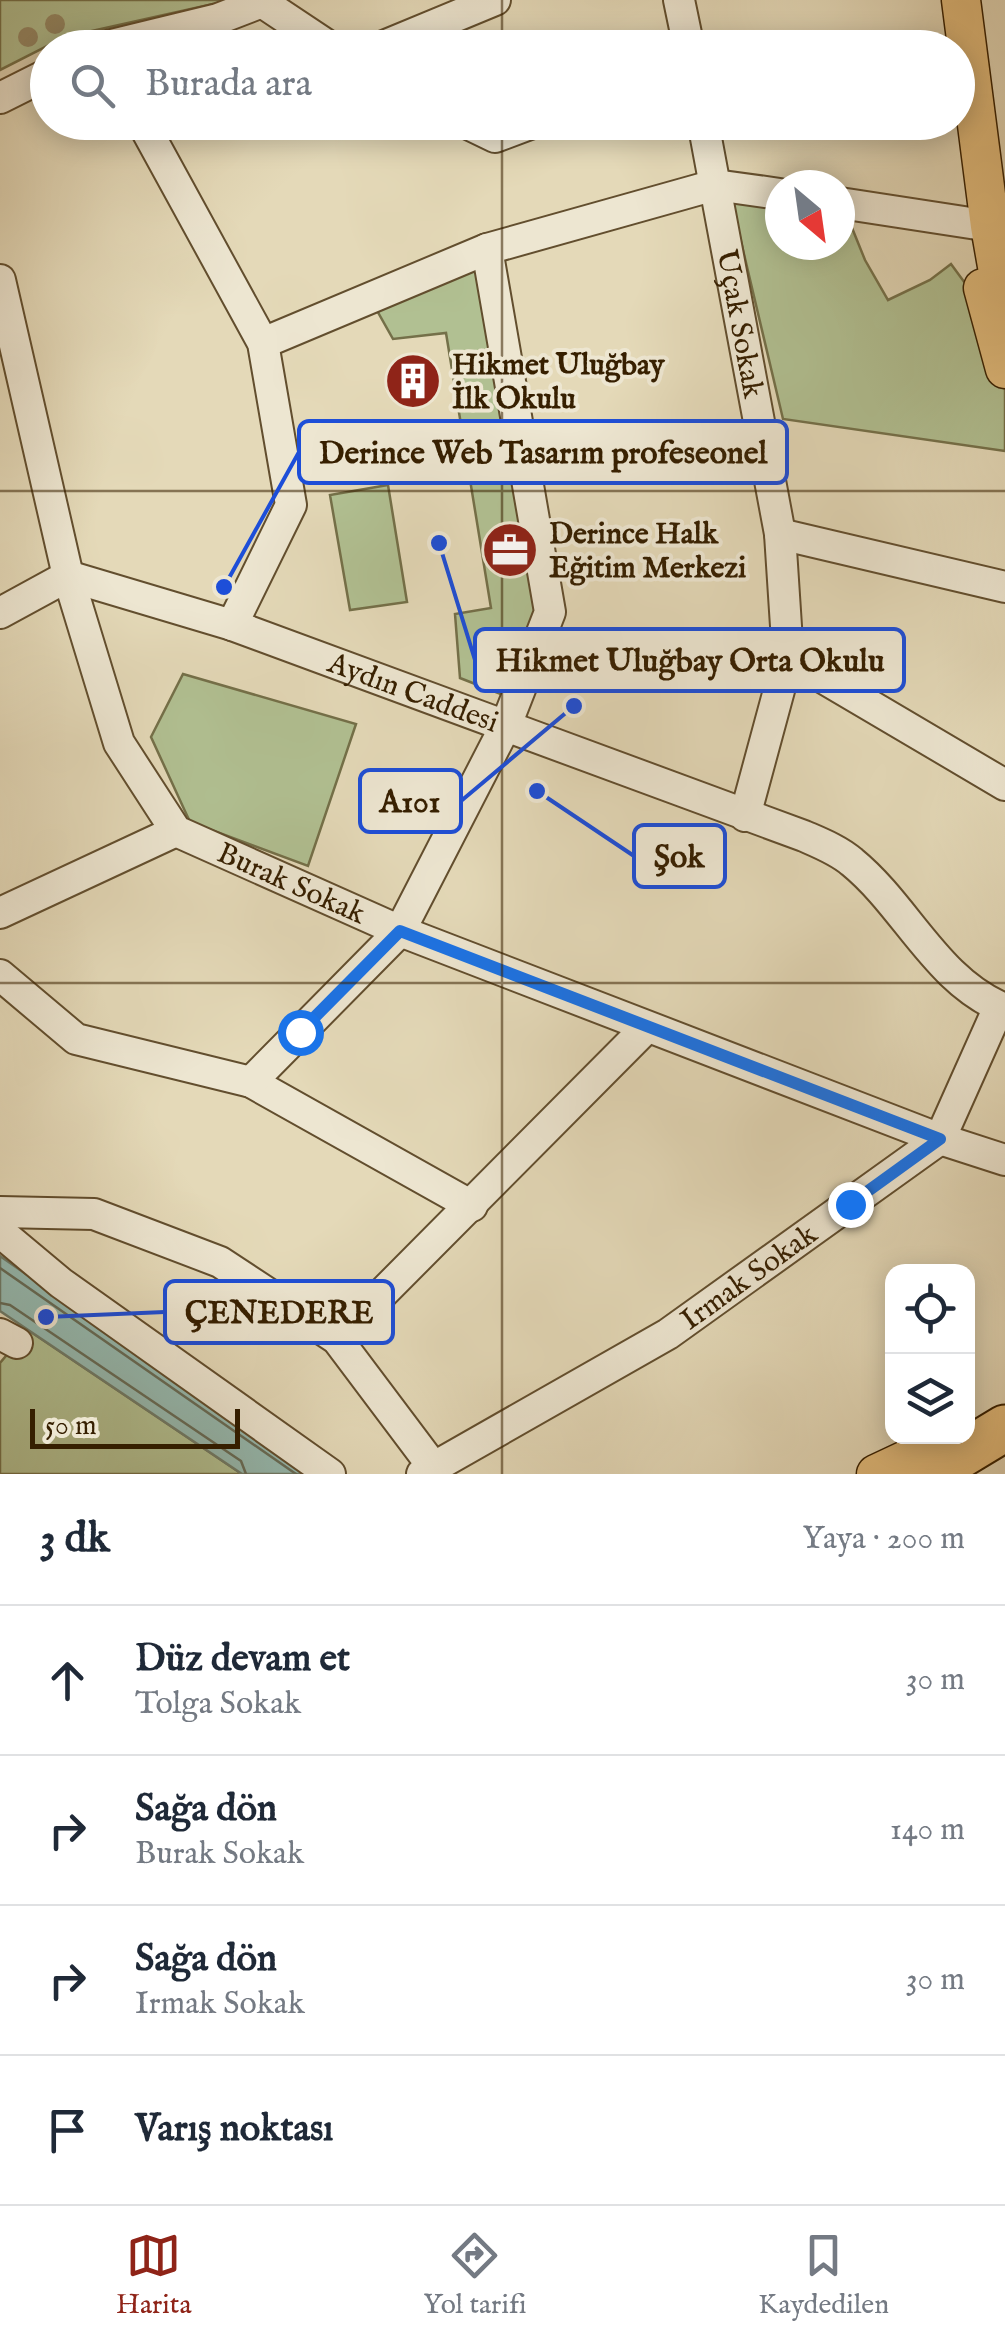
<!DOCTYPE html>
<html lang="tr">
<meta charset="utf-8">
<style>
:root{--surface:#fff;--page:#f6f6f7;--text:#1f2937;--muted:#747a83;--line:#e0e1e3;--accent:#8f2418}
body{margin:0;font-family:"IM FELL English",serif;background:var(--page);color:var(--text)}
.controls{position:absolute;right:30px;bottom:30px;display:grid;overflow:hidden;border-radius:20px;box-shadow:0 5px 25px #0003}
.controls button{width:90px;height:90px;display:grid;place-items:center;padding:0;border:0;border-bottom:2px solid var(--line);background:var(--surface);color:var(--text);font:50px sans-serif}
.compass{position:absolute;left:765px;top:170px;width:90px;height:90px;border-radius:50%;background:var(--surface);box-shadow:0 5px 25px #0003;rotate:151deg}
.scale{position:absolute;left:30px;bottom:25px;width:210px;box-sizing:border-box;padding-left:10px;border:5px solid #361f00;border-top:0;font-size:28px;line-height:35px;white-space:nowrap;color:#361f00;-webkit-text-stroke:8px #ede6d1;paint-order:stroke}
.stop{position:absolute;width:30px;height:30px;margin:-22px;border:8px solid #1a73e8;border-radius:50%;background:#fff}
.stop.end{background:#1a73e8;border-color:#fff;box-shadow:0 2px 10px #0008}
.list{margin:0;padding:0;list-style:none}
h2{display:flex;justify-content:space-between;align-items:center;height:130px;margin:0;padding:0 40px;font-size:42px}
h2 small{font-size:32px;font-weight:400;color:var(--muted)}
.list li{display:grid;grid-template-columns:65px 1fr auto;gap:30px;align-items:center;box-sizing:border-box;height:150px;padding:0 40px;border-top:2px solid var(--line)}
.list b{display:block;font-size:38px;white-space:nowrap}
.list p{margin:0;font-size:32px;white-space:nowrap;color:var(--muted)}
.list em{font-size:32px;font-style:normal;color:var(--muted)}
.icon{flex:none;width:55px;height:55px;fill:none;stroke:currentColor;stroke-width:2;stroke-linecap:round;stroke-linejoin:round}
.map{position:relative;flex:none;width:1005px;height:1474px;overflow:hidden}
.search{position:absolute;background:var(--surface);box-shadow:0 5px 25px #0003;left:30px;right:30px;top:30px;height:110px;display:flex;align-items:center;gap:25px;box-sizing:border-box;padding:0 35px;border-radius:55px;color:var(--muted);font-size:38px}
.sheet{height:730px;background:var(--surface)}
nav{display:flex;justify-content:space-around;align-items:center;box-sizing:border-box;height:140px;border-top:2px solid var(--line);background:var(--surface);font-size:28px;color:var(--muted)}
nav a{display:grid;justify-items:center;gap:5px}
nav .on{color:var(--accent)}
.map>svg:first-child{display:block}
.green{fill:#b1c092;stroke:#747049;stroke-width:2.5}
.water{fill:#95bab1;stroke:#6f7c6a;stroke-width:2.5}
.lines{fill:none;stroke-linecap:round;stroke-linejoin:round}
.shore{stroke:#666c58;stroke-width:2.5}
.minor-casing{stroke:#624e2e;stroke-width:34}
.major-casing{stroke:#361f00;stroke-width:41}
.highway-casing{stroke:#361f00;stroke-width:49}
.minor{stroke:#ede6d1;stroke-width:30}
.major{stroke:#e2bc7c;stroke-width:38}
.highway{stroke:#e2bc7c;stroke-width:45}
.tree{fill:#958967}
.route{stroke:#1a73e8;stroke-width:12}
.grid{fill:none;stroke:#361f00;stroke-width:2.5;stroke-opacity:0.55}
.labels{text-anchor:middle;stroke-width:8;stroke-linejoin:round;paint-order:stroke}
.street-label{font-size:30px;fill:#361f00;stroke:#ede6d1}
.poi-label{font-size:30px;font-weight:bold;fill:#361f00;stroke:#ede6d1;text-anchor:start}
.leader{fill:none;stroke:#1d4ed8;stroke-width:4}
.callout-dot{fill:#1d4ed8;stroke:#ede6d1;stroke-width:4}
.callout{fill:#ede6d1;stroke:#1d4ed8;stroke-width:4}
.callout-label{font-size:32px;text-anchor:middle;font-weight:bold;fill:#361f00}
</style>
<div class="map">
<svg width="1005" height="1474" viewBox="0 0 1005 1474">
<rect width="100%" height="100%" fill="#e4d9b8"/>
<filter id="stains"><feTurbulence type="fractalNoise" baseFrequency=".002" numOctaves="4"/><feColorMatrix values="0 0 0 0 .2 0 0 0 0 .09 0 0 0 0 .02 0 0 0 .5 -.17"/></filter>
<radialGradient id="worn" r=".72"><stop offset=".6" stop-color="#630" stop-opacity="0"/><stop offset="1" stop-color="#630" stop-opacity=".3"/></radialGradient>
<path class="green" d="M 0,0 L 231,0 L 65,37 L 0,70 Z
M 730,195 L 780,205 L 780,245 L 840,245 L 840,217 L 848,218 L 865,260 L 888,300 L 930,280 L 951,264 L 987,313 L 1005,369 L 1005,451 L 783,419 Z
M 487,249 L 550,612 L 516,700 L 460,678 L 455,614 L 491,608 L 446,333 L 393,339 L 370,298 Z
M 388,485 L 407,602 L 350,610 L 330,495 Z
M 183,674 L 356,724 L 308,866 L 190,822 L 151,737 Z
M 28,1330 L 242,1474 L 0,1474 L 0,1363 Z"/>
<path class="water" d="M 0,1256 L 313,1474 L 242,1474 L 0,1311 Z"/>
<g class="lines">
<path class="shore" d="M 0,1268 L 296,1474
M 0,1303 L 10,1305 L 241,1461 L 246,1474"/>
<g class="minor-casing">
<g id="minor">
<path d="M 679,0 L 689,48"/>
<path d="M 99,48 L 218,19 L 262,2 L 331,48"/>
<path d="M 379,48 L 495,0"/>
<path d="M 0,98 L 48,74"/>
<path d="M 142,122 L 263,343 L 291,505 L 232,625"/>
<path d="M 464,122 L 495,137 L 535,122"/>
<path id="s1" d="M 703,122 L 780,534 L 788,657 L 745,816"/>
<path d="M 840,203 L 990,226 L 1005,215"/>
<path id="s2" d="M 0,280 L 68,576 L 119,743 L 176,831 L 400,931 L 940,1139 L 1005,1160"/>
<path d="M 263,343 L 487,249 L 715,185 L 780,194"/>
<path d="M 780,534 L 1005,587"/>
<path id="s3" d="M 0,613 L 68,576 L 232,625 L 804,836 C 820,843 838,850 852,862 C 907,907 936,981 1005,1009"/>
<path d="M 788,657 L 1005,785"/>
<path d="M 0,913 L 176,831"/>
<path d="M 0,975 L 76,1039 L 251,1082 L 472,1206"/>
<path d="M 251,1082 L 400,931 L 506,725 L 550,612 L 487,249"/>
<path d="M 0,1212 L 94,1214 L 220,1262 L 337,1339 L 434,1468"/>
<path d="M 0,1232 L 61,1283 L 330,1474"/>
<path d="M 0,1334 L 17,1343"/>
<path d="M 337,1339 L 647,1027"/>
<path id="s4" d="M 422,1474 L 668,1334 L 940,1139 L 999,1007"/>
</g>
</g>
<g class="major-casing">
<path id="major" d="M 961,0 L 990,226 L 1005,312
M 983,288 L 1005,369
M 876,1474 L 957,1436"/>
</g>
<g class="highway-casing">
<path id="highway" d="M 929,1474 L 1005,1428"/>
</g>
<use href="#minor" class="minor"/>
<use href="#major" class="major"/>
<use href="#highway" class="highway"/>
</g>
<g class="tree">
<circle cx="55" cy="24" r="10"/>
<circle cx="28" cy="37" r="10"/>
</g>
<g class="lines">
<path class="route" d="M 300,1032 L 400,931 L 940,1139 L 850,1204"/>
</g>
<path class="grid" d="M 502,0 L 502,48M 502,122 L 502,1474M 0,491 L 1005,491M 0,983 L 1005,983"/>
<defs>
<g id="building-disc" transform="scale(2.875)"><circle r="9.5" fill="#8f2418" stroke="#ede6d1"/><path d="M-4-6H4V6H1V3H-1V6H-4ZM-2.5-4.3h1.7v1.8h-1.7ZM.8-4.3h1.7v1.8H.8ZM-2.5-1h1.7V.8h-1.7ZM.8-1h1.7V.8H.8Z" fill="#fff"/></g>
<g id="office-disc" transform="scale(2.875)"><circle r="9.5" fill="#8f2418" stroke="#ede6d1"/><path d="M-6-3h4V-5.5h4V-3h4V5H-6ZM-1-4.5V-3h2v-1.5ZM-6 0V1H6V0Z" fill="#fff"/></g>
</defs>
<g fill-rule="evenodd">
<use href="#building-disc" x="413" y="381"/>
<use href="#office-disc" x="510" y="550"/>
</g>
<g class="labels">
<g class="street-label">
<text dy="10" stroke="none"><textPath href="#s1" startOffset="205">Uçak Sokak</textPath></text>
<text dy="10" stroke="none"><textPath href="#s3" startOffset="442">Aydın Caddesi</textPath></text>
<text dy="10" stroke="none"><textPath href="#s2" startOffset="710">Burak Sokak</textPath></text>
<text dy="10" stroke="none"><textPath href="#s4" startOffset="382">Irmak Sokak</textPath></text>
</g>
<g class="poi-label">
<text x="452" y="374">Hikmet Uluğbay<tspan x="452" dy="34">İlk Okulu</tspan></text>
<text x="549" y="543">Derince Halk<tspan x="549" dy="34">Eğitim Merkezi</tspan></text>
</g>
</g>
<path class="leader" d="M224 587L299 452M439 543L475 660M574 706L461 801M537 791L634 856M46 1317L165 1312"/>
<g class="callout-dot">
<circle cx="224" cy="587" r="10"/>
<circle cx="439" cy="543" r="10"/>
<circle cx="574" cy="706" r="10"/>
<circle cx="537" cy="791" r="10"/>
<circle cx="46" cy="1317" r="10"/>
</g>
<g class="callout">
<rect x="299" y="421" width="488" height="62" rx="10"/>
<rect x="475" y="629" width="429" height="62" rx="10"/>
<rect x="360" y="770" width="101" height="62" rx="10"/>
<rect x="634" y="825" width="91" height="62" rx="10"/>
<rect x="165" y="1281" width="228" height="62" rx="10"/>
</g>
<g class="callout-label">
<text x="543" y="463">Derince Web Tasarım profeseonel</text>
<text x="690" y="671">Hikmet Uluğbay Orta Okulu</text>
<text x="410" y="812">A101</text>
<text x="679" y="867">Şok</text>
<text x="279" y="1323">ÇENEDERE</text>
</g>
<rect width="100%" height="100%" filter="url(#stains)"/>
<rect width="100%" height="100%" fill="url(#worn)"/>
</svg>
<div class="controls">
<button><svg class="icon" aria-label="locate" viewBox="0 0 24 24"><circle cx="12" cy="12" r="6"/><path d="M12 2v4M12 18v4M2 12h4M18 12h4"/></svg></button>
<button><svg class="icon" aria-label="layers" viewBox="0 0 24 24"><path d="M12 4l9 5-9 5-9-5zM3 14l9 5 9-5"/></svg></button>
</div>
<svg class="compass" viewBox="-18 -18 36 36"><path d="M0-13l5 13h-10z" fill="#e53935"/><path d="M0 13l5-13h-10z" fill="#747a83"/></svg>
<div class="scale">50 m</div>
<div class="stop" style="left:300px;top:1032px"></div>
<div class="stop end" style="left:850px;top:1204px"></div>
<div class="search"><svg class="icon" aria-label="search" viewBox="0 0 24 24"><circle cx="10" cy="10" r="6"/><path d="M15 15l6 6"/></svg>Burada ara</div>
</div>
<section class="sheet">
<h2>3 dk<small>Yaya · 200 m</small></h2>
<ul class="list">
<li><svg class="icon" aria-label="ahead" viewBox="0 0 24 24"><path d="M12 20V5M6 11l6-6 6 6"/></svg><div><b>Düz devam et</b><p>Tolga Sokak</p></div><em>30 m</em></li>
<li><svg class="icon" aria-label="right" viewBox="0 0 24 24"><path d="M7 20v-9h11M14 6l5 5-5 5"/></svg><div><b>Sağa dön</b><p>Burak Sokak</p></div><em>140 m</em></li>
<li><svg class="icon" aria-label="right" viewBox="0 0 24 24"><path d="M7 20v-9h11M14 6l5 5-5 5"/></svg><div><b>Sağa dön</b><p>Irmak Sokak</p></div><em>30 m</em></li>
<li><svg class="icon" aria-label="arrive" viewBox="0 0 24 24"><path d="M6 21V4h12l-3 4 3 4H6"/></svg><div><b>Varış noktası</b></div></li>
</ul>
</section>
<nav>
<a class="on"><svg class="icon" aria-label="map" viewBox="0 0 24 24"><path d="M3 6l6-2 6 2 6-2v14l-6 2-6-2-6 2zM9 4v14M15 6v14"/></svg>Harita</a>
<a><svg class="icon" aria-label="directions" viewBox="0 0 24 24"><path d="M12 3l9 9-9 9-9-9zM9 14v-3h6M13 9l2 2-2 2"/></svg>Yol tarifi</a>
<a><svg class="icon" aria-label="saved" viewBox="0 0 24 24"><path d="M7 4h10v16l-5-4-5 4z"/></svg>Kaydedilen</a>
</nav>
